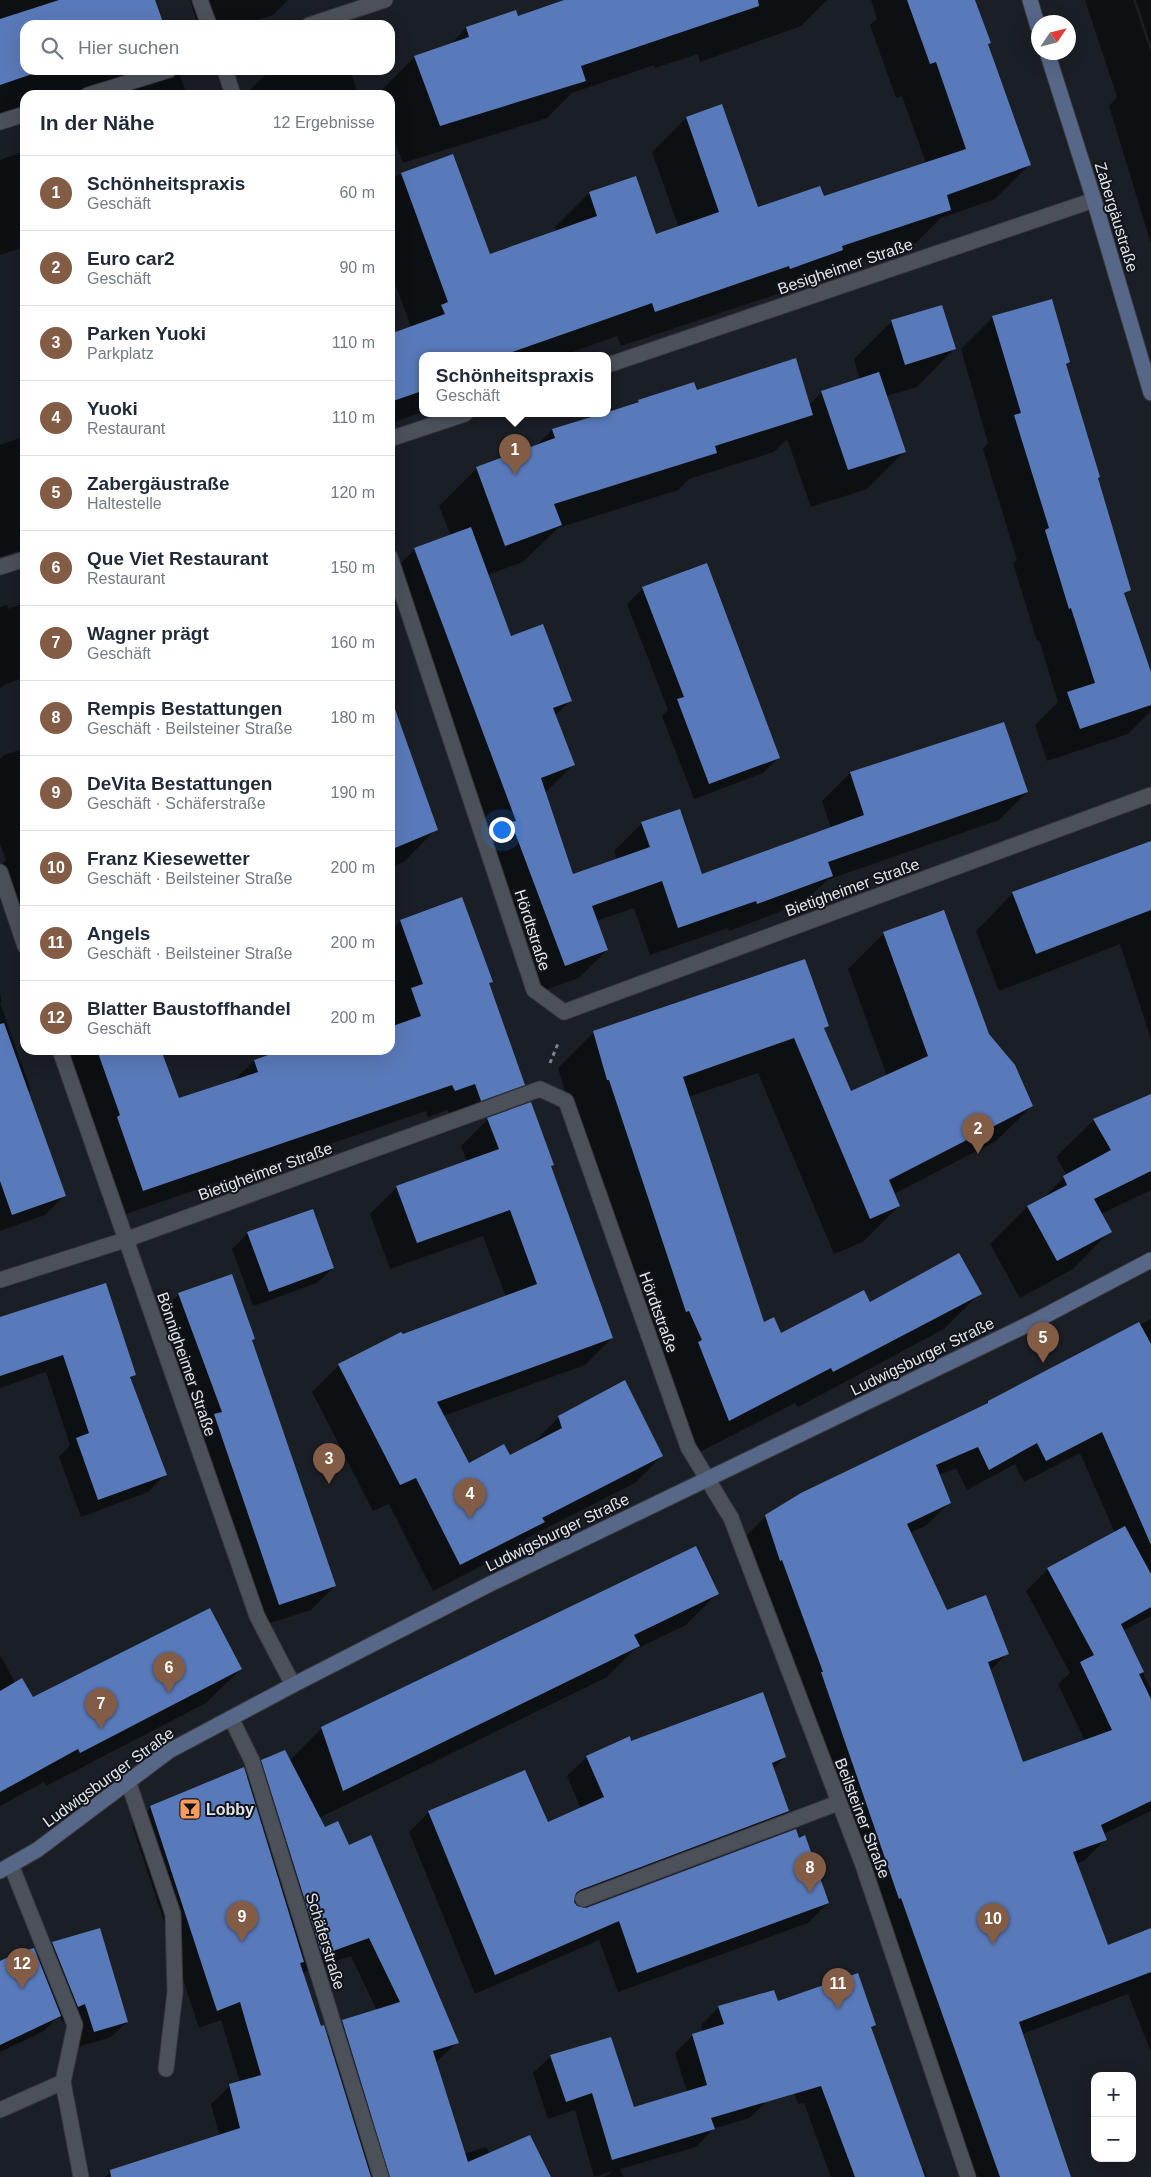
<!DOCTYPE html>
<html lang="de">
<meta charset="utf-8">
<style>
:root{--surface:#fff;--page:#f6f6f7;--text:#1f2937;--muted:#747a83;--line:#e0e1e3;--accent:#835c46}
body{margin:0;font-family:Arial,sans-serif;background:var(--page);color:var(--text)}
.controls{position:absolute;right:15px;bottom:15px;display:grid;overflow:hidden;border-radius:10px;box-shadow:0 5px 20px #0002}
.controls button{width:45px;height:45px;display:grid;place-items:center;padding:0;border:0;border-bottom:1px solid var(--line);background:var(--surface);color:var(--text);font:25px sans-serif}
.compass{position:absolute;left:1031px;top:15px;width:45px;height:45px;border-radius:50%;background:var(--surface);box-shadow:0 5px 20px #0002;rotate:55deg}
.you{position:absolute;left:501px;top:829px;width:18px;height:18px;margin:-12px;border:4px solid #fff;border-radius:50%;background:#1a73e8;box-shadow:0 0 0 8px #1a73e833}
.badge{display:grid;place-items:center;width:32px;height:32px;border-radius:50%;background:var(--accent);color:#fff;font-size:16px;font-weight:700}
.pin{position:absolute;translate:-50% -41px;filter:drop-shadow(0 1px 2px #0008)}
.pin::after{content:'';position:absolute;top:26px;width:18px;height:15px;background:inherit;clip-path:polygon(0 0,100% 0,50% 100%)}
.popup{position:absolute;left:419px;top:352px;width:192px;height:65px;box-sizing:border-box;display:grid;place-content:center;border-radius:10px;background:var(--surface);filter:drop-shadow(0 1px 4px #0005);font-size:16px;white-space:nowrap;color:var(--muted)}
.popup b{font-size:19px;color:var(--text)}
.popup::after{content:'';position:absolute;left:50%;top:100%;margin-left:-10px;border:10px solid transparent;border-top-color:var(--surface)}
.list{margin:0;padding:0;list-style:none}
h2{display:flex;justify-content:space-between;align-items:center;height:65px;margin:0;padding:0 20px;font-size:21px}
h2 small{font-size:16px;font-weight:400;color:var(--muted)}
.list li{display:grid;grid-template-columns:32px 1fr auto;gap:15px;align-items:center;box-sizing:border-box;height:75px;padding:0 20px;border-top:1px solid var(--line)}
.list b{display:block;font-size:19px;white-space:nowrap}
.list p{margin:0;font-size:16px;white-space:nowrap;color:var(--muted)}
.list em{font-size:16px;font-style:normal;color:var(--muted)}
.icon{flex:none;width:28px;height:28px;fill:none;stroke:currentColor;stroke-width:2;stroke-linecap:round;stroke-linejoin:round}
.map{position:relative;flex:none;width:1151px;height:2177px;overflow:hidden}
.search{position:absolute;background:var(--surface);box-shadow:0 5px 20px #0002;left:20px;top:20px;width:375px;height:55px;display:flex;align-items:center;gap:12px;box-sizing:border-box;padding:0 18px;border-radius:15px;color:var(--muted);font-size:19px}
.panel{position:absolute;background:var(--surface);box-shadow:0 5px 20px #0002;left:20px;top:90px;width:375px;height:965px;border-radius:15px}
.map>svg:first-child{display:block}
.shadow{fill:#0007;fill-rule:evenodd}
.building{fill:#597aba}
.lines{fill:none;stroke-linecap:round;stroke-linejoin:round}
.service-casing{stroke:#36393e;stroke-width:17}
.minor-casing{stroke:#36393e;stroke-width:17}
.secondary-casing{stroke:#36393e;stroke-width:17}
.path{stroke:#7e8288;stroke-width:3;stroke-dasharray:4 4;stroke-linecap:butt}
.service{stroke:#4c5059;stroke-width:15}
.minor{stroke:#4c5059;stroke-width:15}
.secondary{stroke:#576788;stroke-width:15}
.labels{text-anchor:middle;stroke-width:4;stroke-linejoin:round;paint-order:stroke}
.street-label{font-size:16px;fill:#e2e5ea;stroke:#11141b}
.poi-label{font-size:16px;font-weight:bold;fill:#e2e5ea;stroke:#11141b;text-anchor:start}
</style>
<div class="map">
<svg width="1151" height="2177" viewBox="0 0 1151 2177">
<rect width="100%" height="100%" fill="#1a1e25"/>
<path class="shadow" d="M 0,0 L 154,0 L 163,25 L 25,25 L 25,70 L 178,70 L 187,95 L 25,95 L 25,139 L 15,109 L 0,113 Z
M 190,0 L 288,0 L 273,15 L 243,25 L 198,25 Z
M 568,0 L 827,0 L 801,26 L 700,62 L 698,54 L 655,68 L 654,65 L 572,93 L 547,118 L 403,163 L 390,129 L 390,95 L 377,95 L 414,57 L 450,45 L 466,28 L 517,17 Z
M 871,0 L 974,0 L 1029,165 L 995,199 L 941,218 L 916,243 L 814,277 L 808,284 L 621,346 L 617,336 L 561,356 L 422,356 L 422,412 L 390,424 L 390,335 L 411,327 L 390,270 L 390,178 L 452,156 L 489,256 L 557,232 L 555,227 L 589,193 L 656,235 L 679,228 L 652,152 L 686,118 L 757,209 L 823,198 L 926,163 L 902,96 L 896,98 L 870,25 L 877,19 Z
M 1085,0 L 1133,0 L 1151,53 L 1151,244 L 1109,106 L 1117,97 Z
M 1136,0 L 1151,0 L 1151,46 Z
M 281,70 L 350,70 L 358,94 L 245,95 L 265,75 Z
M 25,151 L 25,247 L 0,255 L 0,160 Z
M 993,317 L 1069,362 L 1065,366 L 1130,590 L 1123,596 L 1151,675 L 1151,711 L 1128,734 L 1047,761 L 1035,725 L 1058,702 L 1039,640 L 1037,641 L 1013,563 L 1017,560 L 983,449 L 988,443 L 961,349 Z
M 892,321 L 954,349 L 917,387 L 886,396 L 905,451 L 867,489 L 811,507 L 787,439 L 774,452 L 689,479 L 678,490 L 558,528 L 523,562 L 487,575 L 510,638 L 571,700 L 555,716 L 573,765 L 545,793 L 572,876 L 617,860 L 614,851 L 642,823 L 702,876 L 831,828 L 822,801 L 850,773 L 1004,724 L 1027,792 L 999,820 L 827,880 L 803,903 L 729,931 L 728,928 L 650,955 L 634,908 L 596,921 L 607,950 L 579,978 L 537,993 L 488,847 L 390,585 L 390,574 L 415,549 L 451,536 L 439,506 L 477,468 L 536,446 L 552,430 L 694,384 L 696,392 L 809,405 L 822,392 L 860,380 L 854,359 Z
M 25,436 L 25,549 L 0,557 L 0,445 Z
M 706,565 L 778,758 L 763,773 L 694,799 L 662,716 L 668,710 L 627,604 L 642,589 Z
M 25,603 L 25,677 L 6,684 L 0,689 L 0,607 L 7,605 L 8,609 Z
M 390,694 L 436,829 L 404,862 L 390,868 Z
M 25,748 L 25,937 L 2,864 L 6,860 L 0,844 L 0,759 L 4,755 Z
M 1151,843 L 1151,1039 L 1120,944 L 999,991 L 976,931 L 1013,893 Z
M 400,921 L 492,981 L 488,985 L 523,1084 L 497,1111 L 454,1126 L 448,1110 L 428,1117 L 426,1111 L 117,1217 L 64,1050 L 160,1050 L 178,1100 L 233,1081 L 254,1061 L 286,1050 L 390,1050 L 390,1011 L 395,1006 L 390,993 L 390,931 Z
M 884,933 L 987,1034 L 1032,1106 L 996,1141 L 894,1194 L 899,1206 L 863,1242 L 834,1254 L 758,1073 L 688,1097 L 763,1324 L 781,1334 L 869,1304 L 980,1293 L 944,1329 L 798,1407 L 795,1403 L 694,1455 L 572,1115 L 558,1068 L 594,1032 L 827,1026 L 823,1029 L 850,1092 L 887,1076 L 848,969 Z
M 0,994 L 2,1001 L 0,1003 L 31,1090 L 28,1093 L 65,1195 L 45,1215 L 0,1231 Z
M 1151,1095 L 1151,1190 L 1101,1214 L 1110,1231 L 1073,1269 L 1020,1298 L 990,1244 L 1027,1207 L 1041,1200 L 1067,1175 L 1056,1157 L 1094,1120 Z
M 488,1119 L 553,1164 L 550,1167 L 612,1338 L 585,1365 L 443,1416 L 468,1464 L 509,1456 L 532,1444 L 559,1417 L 662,1456 L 635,1483 L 527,1538 L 516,1548 L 433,1591 L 389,1504 L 373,1511 L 312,1392 L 339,1365 L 402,1335 L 506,1297 L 483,1236 L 390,1269 L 370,1214 L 397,1187 L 467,1162 L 461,1146 Z
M 248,1233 L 333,1268 L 317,1283 L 253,1306 L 232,1249 Z
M 179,1294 L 254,1339 L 251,1341 L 335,1586 L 311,1610 L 255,1628 L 155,1318 Z
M 0,1318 L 135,1374 L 129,1380 L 165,1475 L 148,1492 L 81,1517 L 59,1457 L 70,1445 L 46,1372 L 0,1388 Z
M 1151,1319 L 1151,1616 L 1123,1631 L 1151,1690 L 1151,1811 L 1103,1834 L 1105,1840 L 1084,1861 L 1076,1864 L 1107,1946 L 1151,1929 L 1151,2052 L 1128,1994 L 1022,2034 L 1070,2177 L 972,2177 L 744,1538 L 766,1516 L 985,1406 L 988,1402 ZM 1080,1453 L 1115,1533 L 1048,1569 L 1026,1591 L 1070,1673 L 1058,1684 L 1085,1741 L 1022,1763 L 990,1671 L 1007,1653 L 946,1611 L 909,1533 L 927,1525 L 949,1503 L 939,1475 L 956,1468 L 967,1490 L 1015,1464 L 1024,1482 Z
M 717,1594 L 686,1625 L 634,1650 L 607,1677 L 319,1818 L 324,1828 L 348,1847 L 457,2043 L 436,2062 L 464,2154 L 486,2147 L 490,2154 L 546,2177 L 226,2177 L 222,2145 L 211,2104 L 230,2086 L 240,2082 L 221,2020 L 199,2028 L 132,1825 L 151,1807 L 246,1777 L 262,1761 L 289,1761 L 322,1728 ZM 351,1956 L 377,2011 L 343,2021 L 326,2037 L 320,2027 L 302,1973 Z
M 0,1655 L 16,1684 L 32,1699 L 241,1669 L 206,1703 L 46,1786 L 44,1782 L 0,1806 Z
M 631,1742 L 785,1757 L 773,1769 L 788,1811 L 768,1831 L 574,1904 L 577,1908 L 586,1909 L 828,1903 L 808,1923 L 618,1992 L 599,1940 L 475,1994 L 409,1832 L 429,1812 L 547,1824 L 581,1809 L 567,1776 L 587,1757 Z
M 53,1943 L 127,2022 L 111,2037 L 78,2047 L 70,2019 L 62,2022 L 60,2015 L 44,2031 L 0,2052 L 0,1962 L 37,1959 Z
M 777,2003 L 875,2025 L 870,2029 L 921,2170 L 924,2168 L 927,2177 L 831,2177 L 804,2103 L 798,2104 L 789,2078 L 750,2118 L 713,2129 L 696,2147 L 620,2169 L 623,2177 L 603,2177 L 610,2174 L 610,2172 L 594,2177 L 575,2110 L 548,2119 L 533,2073 L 551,2056 L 634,2108 L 687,2092 L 675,2053 L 693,2035 L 703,2032 L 701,2025 L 719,2007 Z
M 111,2171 L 205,2177 L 105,2177 Z"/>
<path class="building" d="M 59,0 L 155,0 L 164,25 L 25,25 L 25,70 L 44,70 L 0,85 L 0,19 Z
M 564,0 L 758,0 L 759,6 L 581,66 L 586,81 L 440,126 L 414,56 L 469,37 L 466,27 L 516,10 L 518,16 Z
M 907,0 L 975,0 L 991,43 L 988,44 L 1031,165 L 947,195 L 951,210 L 842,246 L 843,250 L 790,269 L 789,266 L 655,312 L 652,303 L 501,356 L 422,356 L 422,391 L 390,402 L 390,334 L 445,314 L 441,305 L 448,302 L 401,173 L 453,154 L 490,254 L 597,216 L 589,192 L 636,176 L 656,234 L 719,212 L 686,117 L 722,104 L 758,207 L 820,186 L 824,196 L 966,149 L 936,62 L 930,64 Z
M 1052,299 L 1070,362 L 1066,364 L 1100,477 L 1098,478 L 1131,590 L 1124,593 L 1151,672 L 1151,705 L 1080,729 L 1067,692 L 1095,683 L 1071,608 L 1069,609 L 1045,530 L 1049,528 L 1014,415 L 1021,413 L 992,316 Z
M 942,305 L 956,349 L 905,365 L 891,320 Z
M 796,358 L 813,415 L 715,446 L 717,453 L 554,504 L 562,525 L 505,546 L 476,467 L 555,438 L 552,429 L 601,414 L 608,414 L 608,412 L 639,402 L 638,400 L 694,382 L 697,390 Z
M 879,372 L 906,452 L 848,470 L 821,391 Z
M 471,527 L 511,636 L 543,624 L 572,701 L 553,708 L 575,765 L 541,778 L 573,874 L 650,847 L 641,822 L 680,809 L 702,874 L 864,815 L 850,772 L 1004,722 L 1028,792 L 828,862 L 833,876 L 757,904 L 756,901 L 678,928 L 662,881 L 592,906 L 608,950 L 565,966 L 511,822 L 516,821 L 414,548 Z
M 707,563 L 780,758 L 709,784 L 677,699 L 684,697 L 642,587 Z
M 390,709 L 395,709 L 438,830 L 390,850 Z
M 1151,841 L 1151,910 L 1036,954 L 1012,892 Z
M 462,897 L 493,982 L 489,983 L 525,1085 L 481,1101 L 475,1084 L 455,1091 L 452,1085 L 143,1191 L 117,1117 L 120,1115 L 97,1050 L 161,1050 L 179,1098 L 258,1072 L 254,1060 L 282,1050 L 390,1050 L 390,1027 L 421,1016 L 411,988 L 423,984 L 400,920 Z
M 944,910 L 989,1034 L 1015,1065 L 1033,1106 L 889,1180 L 900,1206 L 870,1219 L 794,1038 L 683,1077 L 764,1322 L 774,1317 L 781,1333 L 864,1290 L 870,1302 L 959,1253 L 982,1294 L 833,1372 L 831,1368 L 729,1421 L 698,1342 L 702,1340 L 689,1311 L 686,1312 L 609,1080 L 607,1080 L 593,1031 L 805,959 L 829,1026 L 824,1028 L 851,1091 L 928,1056 L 883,932 Z
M 4,1023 L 66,1196 L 12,1215 L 0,1181 L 0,1024 Z
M 1151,1094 L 1151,1171 L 1094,1199 L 1112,1232 L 1057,1261 L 1027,1206 L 1067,1185 L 1063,1176 L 1111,1150 L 1093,1119 Z
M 531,1102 L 554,1165 L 551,1166 L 613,1338 L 437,1402 L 469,1463 L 504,1444 L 510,1455 L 562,1428 L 558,1416 L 625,1380 L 663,1456 L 542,1518 L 545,1522 L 460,1565 L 416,1478 L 400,1485 L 338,1364 L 401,1332 L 403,1334 L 537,1284 L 510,1210 L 417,1243 L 396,1186 L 499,1149 L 487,1118 Z
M 313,1209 L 334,1268 L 269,1292 L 247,1232 Z
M 232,1274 L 255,1339 L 252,1340 L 336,1586 L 279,1605 L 214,1414 L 222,1412 L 178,1293 Z
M 106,1283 L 136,1375 L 130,1377 L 167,1475 L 98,1500 L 76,1438 L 89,1433 L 63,1355 L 0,1376 L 0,1317 Z
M 1139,1322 L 1151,1344 L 1151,1545 L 1102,1432 L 1046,1461 L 1037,1443 L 989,1470 L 978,1447 L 936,1465 L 951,1503 L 907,1524 L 947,1610 L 986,1595 L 1009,1654 L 988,1662 L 1023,1762 L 1112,1730 L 1080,1662 L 1094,1655 L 1047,1568 L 1125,1526 L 1151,1574 L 1151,1607 L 1121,1624 L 1144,1672 L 1139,1674 L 1151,1699 L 1151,1801 L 1101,1825 L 1107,1840 L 1073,1852 L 1108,1945 L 1151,1928 L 1151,1972 L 1019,2022 L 1071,2177 L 1000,2177 L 901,1898 L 899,1899 L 821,1672 L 823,1672 L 782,1560 L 780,1561 L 765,1515 L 801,1493 L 988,1403 L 988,1401 Z
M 696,1546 L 719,1594 L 634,1635 L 640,1646 L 343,1791 L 321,1727 Z
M 210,1608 L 242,1669 L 80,1753 L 78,1749 L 0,1792 L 0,1691 L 22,1678 L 33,1697 Z
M 763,1692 L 786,1757 L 772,1763 L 789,1811 L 580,1890 L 576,1893 L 574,1902 L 577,1906 L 586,1908 L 796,1829 L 799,1838 L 805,1835 L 829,1903 L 637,1973 L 619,1921 L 495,1975 L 428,1811 L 525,1770 L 548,1822 L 604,1797 L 586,1756 L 630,1736 L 631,1741 Z
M 285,1750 L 325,1827 L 338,1821 L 349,1845 L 371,1835 L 459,2043 L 433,2051 L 468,2162 L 530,2135 L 551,2177 L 390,2177 L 342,2020 L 400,2002 L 369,1938 L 322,1955 L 261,1760 Z
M 244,1767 L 304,1962 L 300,1963 L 321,2026 L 324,2025 L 371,2177 L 111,2177 L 110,2170 L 240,2128 L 229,2084 L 261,2075 L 240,2002 L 217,2011 L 150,1806 Z
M 100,1928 L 128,2022 L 94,2032 L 85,2004 L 78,2007 L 52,1942 Z
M 34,1948 L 61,2016 L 0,2045 L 0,1961 L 17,1953 Z
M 858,1973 L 876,2025 L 871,2027 L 925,2177 L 855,2177 L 821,2086 L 711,2118 L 715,2129 L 612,2160 L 592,2093 L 566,2102 L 550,2055 L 611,2037 L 634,2107 L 707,2085 L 692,2034 L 724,2024 L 718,2006 L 774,1990 L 778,2001 Z"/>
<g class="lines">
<g class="service-casing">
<path id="service" d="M 128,1781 L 173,1914 L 175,1992 L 166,2069
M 11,1865 L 75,2025 L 63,2082 L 81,2177
M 583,1899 L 838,1803
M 0,2110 L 63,2082"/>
</g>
<g class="minor-casing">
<path id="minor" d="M 200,0 L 209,25
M 309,25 L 385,0
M 225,70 L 233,95
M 88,95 L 169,70
M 0,122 L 25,114
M 608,365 L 1094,200
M 390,439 L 465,414
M 390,557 L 534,990 L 564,1012 L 1151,795
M 0,567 L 25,559
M 0,872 L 25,946
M 60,1050 L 257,1616 L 293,1685
M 0,1280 L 125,1240 L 540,1089 L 566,1101 L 688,1447 L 731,1518 L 863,1865 L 968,2177
M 231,1718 L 252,1761 L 381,2177"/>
</g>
<g class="secondary-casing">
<path id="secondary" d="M 1030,0 L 1038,27
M 1047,52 L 1094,200 L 1151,393
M 0,1871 L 37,1850 L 169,1751 L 293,1685 L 490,1584 L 1035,1321 L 1151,1260"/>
</g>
<path class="path" d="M 550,1063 L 559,1041"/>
<use href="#service" class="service"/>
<use href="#minor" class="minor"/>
<use href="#secondary" class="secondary"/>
</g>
<defs>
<g id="bar-square" transform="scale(1.125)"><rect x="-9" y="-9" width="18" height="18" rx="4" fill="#fe9b59" stroke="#11141b"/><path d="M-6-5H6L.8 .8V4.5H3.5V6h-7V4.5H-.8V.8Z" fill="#111"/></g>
</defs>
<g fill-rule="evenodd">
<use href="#bar-square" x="190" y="1809"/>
</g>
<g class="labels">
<g class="street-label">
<text transform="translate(1117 217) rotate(73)" y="6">Zabergäustraße</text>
<text transform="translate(845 266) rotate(-19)" y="6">Besigheimer Straße</text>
<text transform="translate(852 887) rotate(-20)" y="6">Bietigheimer Straße</text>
<text transform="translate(533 930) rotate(72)" y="6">Hördtstraße</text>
<text transform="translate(265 1171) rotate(-20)" y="6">Bietigheimer Straße</text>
<text transform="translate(659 1312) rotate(70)" y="6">Hördtstraße</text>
<text transform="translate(922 1356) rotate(-26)" y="6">Ludwigsburger Straße</text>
<text transform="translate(187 1364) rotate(71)" y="6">Bönnigheimer Straße</text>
<text transform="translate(557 1532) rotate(-26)" y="6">Ludwigsburger Straße</text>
<text transform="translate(108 1777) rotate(-36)" y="6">Ludwigsburger Straße</text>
<text transform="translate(863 1818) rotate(69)" y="6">Beilsteiner Straße</text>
<text transform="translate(326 1941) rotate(73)" y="6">Schäferstraße</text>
</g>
<g class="poi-label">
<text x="206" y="1815">Lobby</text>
</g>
</g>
</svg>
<div class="controls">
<button>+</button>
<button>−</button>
</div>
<svg class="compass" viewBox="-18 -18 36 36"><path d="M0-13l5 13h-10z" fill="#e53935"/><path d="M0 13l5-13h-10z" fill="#747a83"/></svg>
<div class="you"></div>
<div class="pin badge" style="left:515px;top:475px">1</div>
<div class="popup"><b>Schönheitspraxis</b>Geschäft</div>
<div class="pin badge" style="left:978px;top:1154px">2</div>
<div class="pin badge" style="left:329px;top:1484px">3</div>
<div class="pin badge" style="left:470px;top:1519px">4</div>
<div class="pin badge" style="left:1043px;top:1363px">5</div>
<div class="pin badge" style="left:169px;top:1693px">6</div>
<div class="pin badge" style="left:101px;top:1729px">7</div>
<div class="pin badge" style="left:810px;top:1893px">8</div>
<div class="pin badge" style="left:242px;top:1942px">9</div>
<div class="pin badge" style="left:993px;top:1944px">10</div>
<div class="pin badge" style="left:838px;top:2009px">11</div>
<div class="pin badge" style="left:22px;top:1989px">12</div>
<div class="search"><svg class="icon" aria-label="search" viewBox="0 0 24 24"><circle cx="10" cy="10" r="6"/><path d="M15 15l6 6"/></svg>Hier suchen</div>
<section class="panel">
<h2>In der Nähe<small>12 Ergebnisse</small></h2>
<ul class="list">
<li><span class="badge">1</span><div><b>Schönheitspraxis</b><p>Geschäft</p></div><em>60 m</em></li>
<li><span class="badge">2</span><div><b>Euro car2</b><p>Geschäft</p></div><em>90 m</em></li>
<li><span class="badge">3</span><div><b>Parken Yuoki</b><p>Parkplatz</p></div><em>110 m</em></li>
<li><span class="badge">4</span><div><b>Yuoki</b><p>Restaurant</p></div><em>110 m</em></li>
<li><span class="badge">5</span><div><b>Zabergäustraße</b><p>Haltestelle</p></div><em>120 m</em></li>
<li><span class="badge">6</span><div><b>Que Viet Restaurant</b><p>Restaurant</p></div><em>150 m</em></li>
<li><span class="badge">7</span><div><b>Wagner prägt</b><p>Geschäft</p></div><em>160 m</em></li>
<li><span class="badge">8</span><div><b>Rempis Bestattungen</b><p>Geschäft · Beilsteiner Straße</p></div><em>180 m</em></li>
<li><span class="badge">9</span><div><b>DeVita Bestattungen</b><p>Geschäft · Schäferstraße</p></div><em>190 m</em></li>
<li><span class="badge">10</span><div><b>Franz Kiesewetter</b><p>Geschäft · Beilsteiner Straße</p></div><em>200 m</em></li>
<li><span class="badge">11</span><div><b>Angels</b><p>Geschäft · Beilsteiner Straße</p></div><em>200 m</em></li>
<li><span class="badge">12</span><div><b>Blatter Baustoffhandel</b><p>Geschäft</p></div><em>200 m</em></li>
</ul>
</section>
</div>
